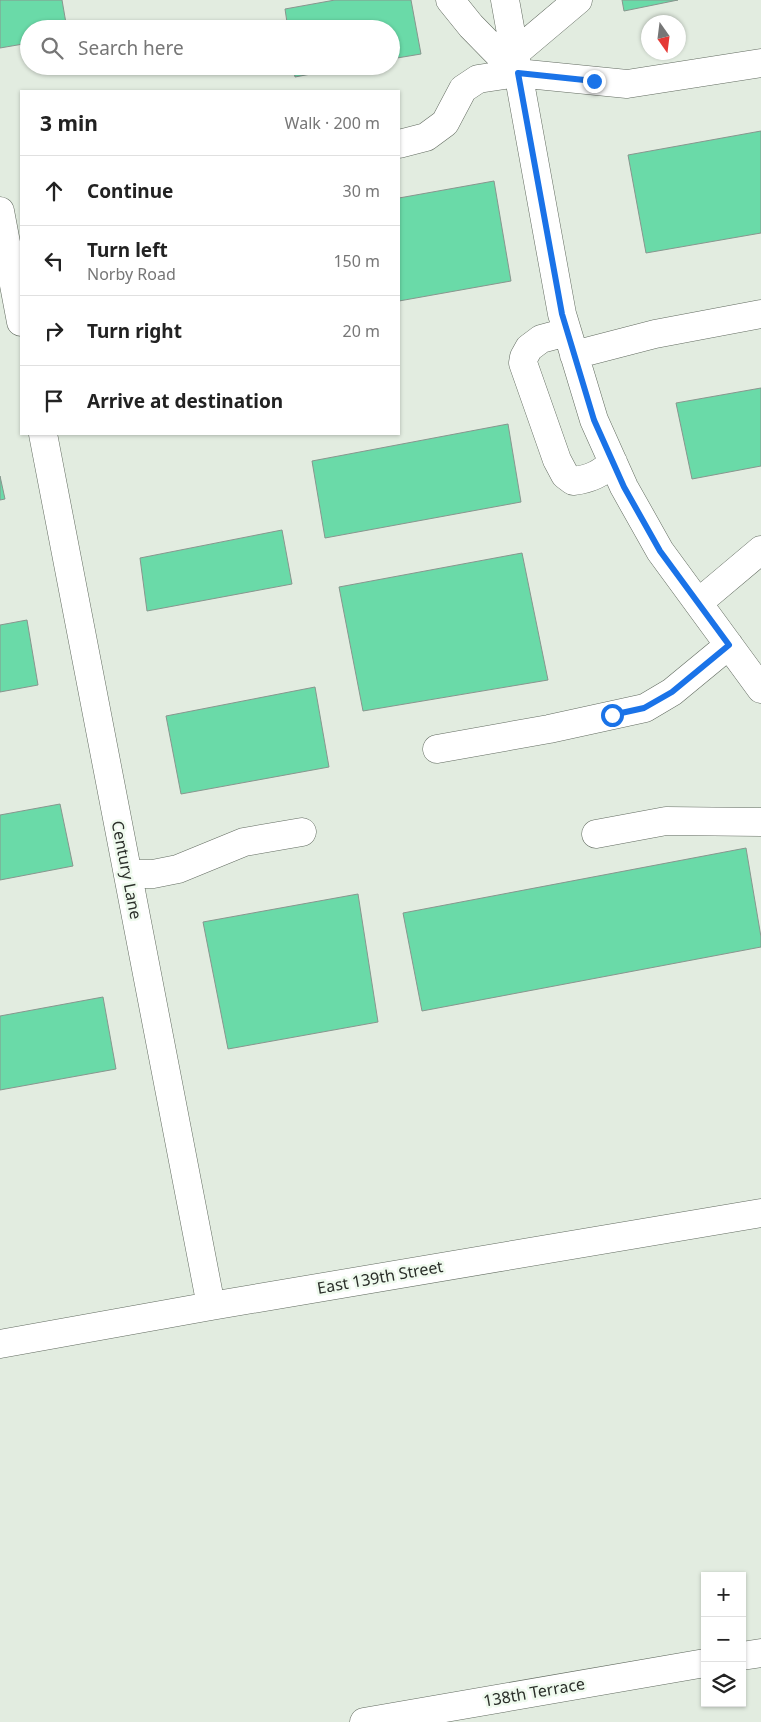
<!DOCTYPE html>
<meta charset="utf-8">
<style>
:root{--surface:#fff;--page:#f2f2f2;--text:#222;--muted:#767676;--line:#e0e0e0}
body{margin:0;font-family:"Noto Sans",sans-serif;background:var(--page);color:var(--text)}
.controls{position:absolute;right:15px;bottom:15px;display:grid;overflow:hidden;border-radius:0px;box-shadow:0 1px 4px #0004}
.controls button{width:45px;height:45px;display:grid;place-items:center;padding:0;border:0;border-bottom:1px solid var(--line);background:var(--surface);color:var(--text);font:25px sans-serif}
.compass{position:absolute;left:641px;top:15px;width:45px;height:45px;border-radius:50%;background:var(--surface);box-shadow:0 1px 4px #0004;rotate:166deg}
.stop{position:absolute;width:15px;height:15px;margin:-11px;border:4px solid #1a73e8;border-radius:50%;background:#fff}
.stop.end{background:#1a73e8;border-color:#fff;box-shadow:0 1px 5px #0008}
.list{margin:0;padding:0;list-style:none}
h2{display:flex;justify-content:space-between;align-items:center;height:65px;margin:0;padding:0 20px;font-size:21px}
h2 small{font-size:16px;font-weight:400;color:var(--muted)}
.list li{display:grid;grid-template-columns:32px 1fr auto;gap:15px;align-items:center;box-sizing:border-box;height:70px;padding:0 20px;border-top:1px solid var(--line)}
.list b{display:block;font-size:19px;white-space:nowrap}
.list p{margin:0;font-size:16px;white-space:nowrap;color:var(--muted)}
.list em{font-size:16px;font-style:normal;color:var(--muted)}
.icon{flex:none;width:28px;height:28px;fill:none;stroke:currentColor;stroke-width:2;stroke-linecap:round;stroke-linejoin:round}
.map{position:relative;flex:none;width:761px;height:1722px;overflow:hidden}
.search{position:absolute;background:var(--surface);box-shadow:0 1px 4px #0004;left:20px;top:20px;width:380px;height:55px;display:flex;align-items:center;gap:12px;box-sizing:border-box;padding:0 18px;border-radius:28px;color:var(--muted);font-size:19px}
.panel{position:absolute;background:var(--surface);box-shadow:0 1px 4px #0004;left:20px;top:90px;width:380px;height:345px;border-radius:0px}
.map>svg:first-child{display:block}
.building{fill:#6adaa8;stroke:#88968e}
.lines{fill:none;stroke-linecap:round;stroke-linejoin:round}
.minor-casing{stroke:#626b60;stroke-width:29}
.minor{stroke:#fff;stroke-width:28}
.route{stroke:#1a73e8;stroke-width:6}
.labels{text-anchor:middle;stroke-width:5;stroke-linejoin:round;paint-order:stroke}
.street-label{font-size:16px;fill:#2a2e29;stroke:#effaee}
</style>
<div class="map">
<svg width="761" height="1722" viewBox="0 0 761 1722">
<rect width="100%" height="100%" fill="#e2ece0"/>
<path class="building" d="M 0,0 L 62,0 L 67,29 L 29,29 L 29,43 L 0,48 Z
M 335,0 L 411,0 L 421,54 L 391,59 L 391,29 L 288,29 L 285,9 Z
M 622,0 L 678,0 L 624,11 Z
M 293,66 L 353,66 L 295,77 Z
M 761,131 L 761,233 L 646,253 L 628,155 Z
M 494,181 L 511,281 L 399,301 L 399,198 Z
M 761,388 L 761,466 L 692,479 L 676,403 Z
M 508,424 L 521,502 L 325,538 L 312,461 Z
M 0,476 L 5,499 L 0,500 Z
M 282,530 L 292,584 L 147,611 L 140,558 Z
M 522,553 L 548,680 L 363,711 L 339,587 Z
M 27,620 L 38,685 L 0,692 L 0,625 Z
M 315,687 L 329,767 L 181,794 L 166,716 Z
M 60,804 L 73,866 L 0,880 L 0,815 Z
M 746,848 L 761,937 L 761,947 L 422,1011 L 403,913 Z
M 358,894 L 378,1022 L 228,1049 L 203,922 Z
M 103,997 L 116,1069 L 0,1090 L 0,1016 Z"/>
<g class="lines">
<g class="minor-casing">
<path id="minor" d="M 450,0 L 471,26 L 517,73
M 505,0 L 562,314 L 594,420 L 624,487 L 660,551 L 761,689
M 514,54 L 578,0
M 399,144 L 426,137 L 445,123 L 463,89 L 478,79 L 517,73 L 627,84 L 761,63
M 0,211 L 21,322
M 567,332 L 541,339 L 529,348 L 524,357 L 523,363 L 557,460 L 565,475 L 573,481 C 590,479 601,474 613,462
M 574,355 L 655,334 L 761,314
M 43,434 L 211,1306
M 698,603 L 761,550
M 437,749 L 549,729 L 645,708 L 672,692 L 729,645
M 596,834 L 666,821 L 761,822
M 128,874 L 153,874 L 178,869 L 244,842 L 302,832
M 0,1344 L 211,1306 L 761,1213
M 742,1656 L 761,1653
M 364,1722 L 705,1663"/>
</g>
<use href="#minor" class="minor"/>
</g>
<g class="lines">
<path class="route" d="M 594,81 L 518,73 L 562,314 L 594,420 L 624,487 L 660,551 L 729,645 L 672,692 L 644,708 L 612,715"/>
</g>
<g class="labels">
<g class="street-label">
<text transform="translate(127 870) rotate(79)" y="6">Century Lane</text>
<text transform="translate(380 1277) rotate(-10)" y="6">East 139th Street</text>
<text transform="translate(534 1692) rotate(-10)" y="6">138th Terrace</text>
</g>
</g>
</svg>
<div class="controls">
<button>+</button>
<button>−</button>
<button><svg class="icon" aria-label="layers" viewBox="0 0 24 24"><path d="M12 4l9 5-9 5-9-5zM3 14l9 5 9-5"/></svg></button>
</div>
<svg class="compass" viewBox="-18 -18 36 36"><path d="M0-13l5 13h-10z" fill="#e53935"/><path d="M0 13l5-13h-10z" fill="#767676"/></svg>
<div class="stop" style="left:612px;top:715px"></div>
<div class="stop end" style="left:594px;top:81px"></div>
<div class="search"><svg class="icon" aria-label="search" viewBox="0 0 24 24"><circle cx="10" cy="10" r="6"/><path d="M15 15l6 6"/></svg>Search here</div>
<section class="panel">
<h2>3 min<small>Walk · 200 m</small></h2>
<ul class="list">
<li><svg class="icon" aria-label="ahead" viewBox="0 0 24 24"><path d="M12 20V5M6 11l6-6 6 6"/></svg><div><b>Continue</b></div><em>30 m</em></li>
<li><svg class="icon" aria-label="left" viewBox="0 0 24 24"><path d="M17 20v-9H6M10 6l-5 5 5 5"/></svg><div><b>Turn left</b><p>Norby Road</p></div><em>150 m</em></li>
<li><svg class="icon" aria-label="right" viewBox="0 0 24 24"><path d="M7 20v-9h11M14 6l5 5-5 5"/></svg><div><b>Turn right</b></div><em>20 m</em></li>
<li><svg class="icon" aria-label="arrive" viewBox="0 0 24 24"><path d="M6 21V4h12l-3 4 3 4H6"/></svg><div><b>Arrive at destination</b></div></li>
</ul>
</section>
</div>
